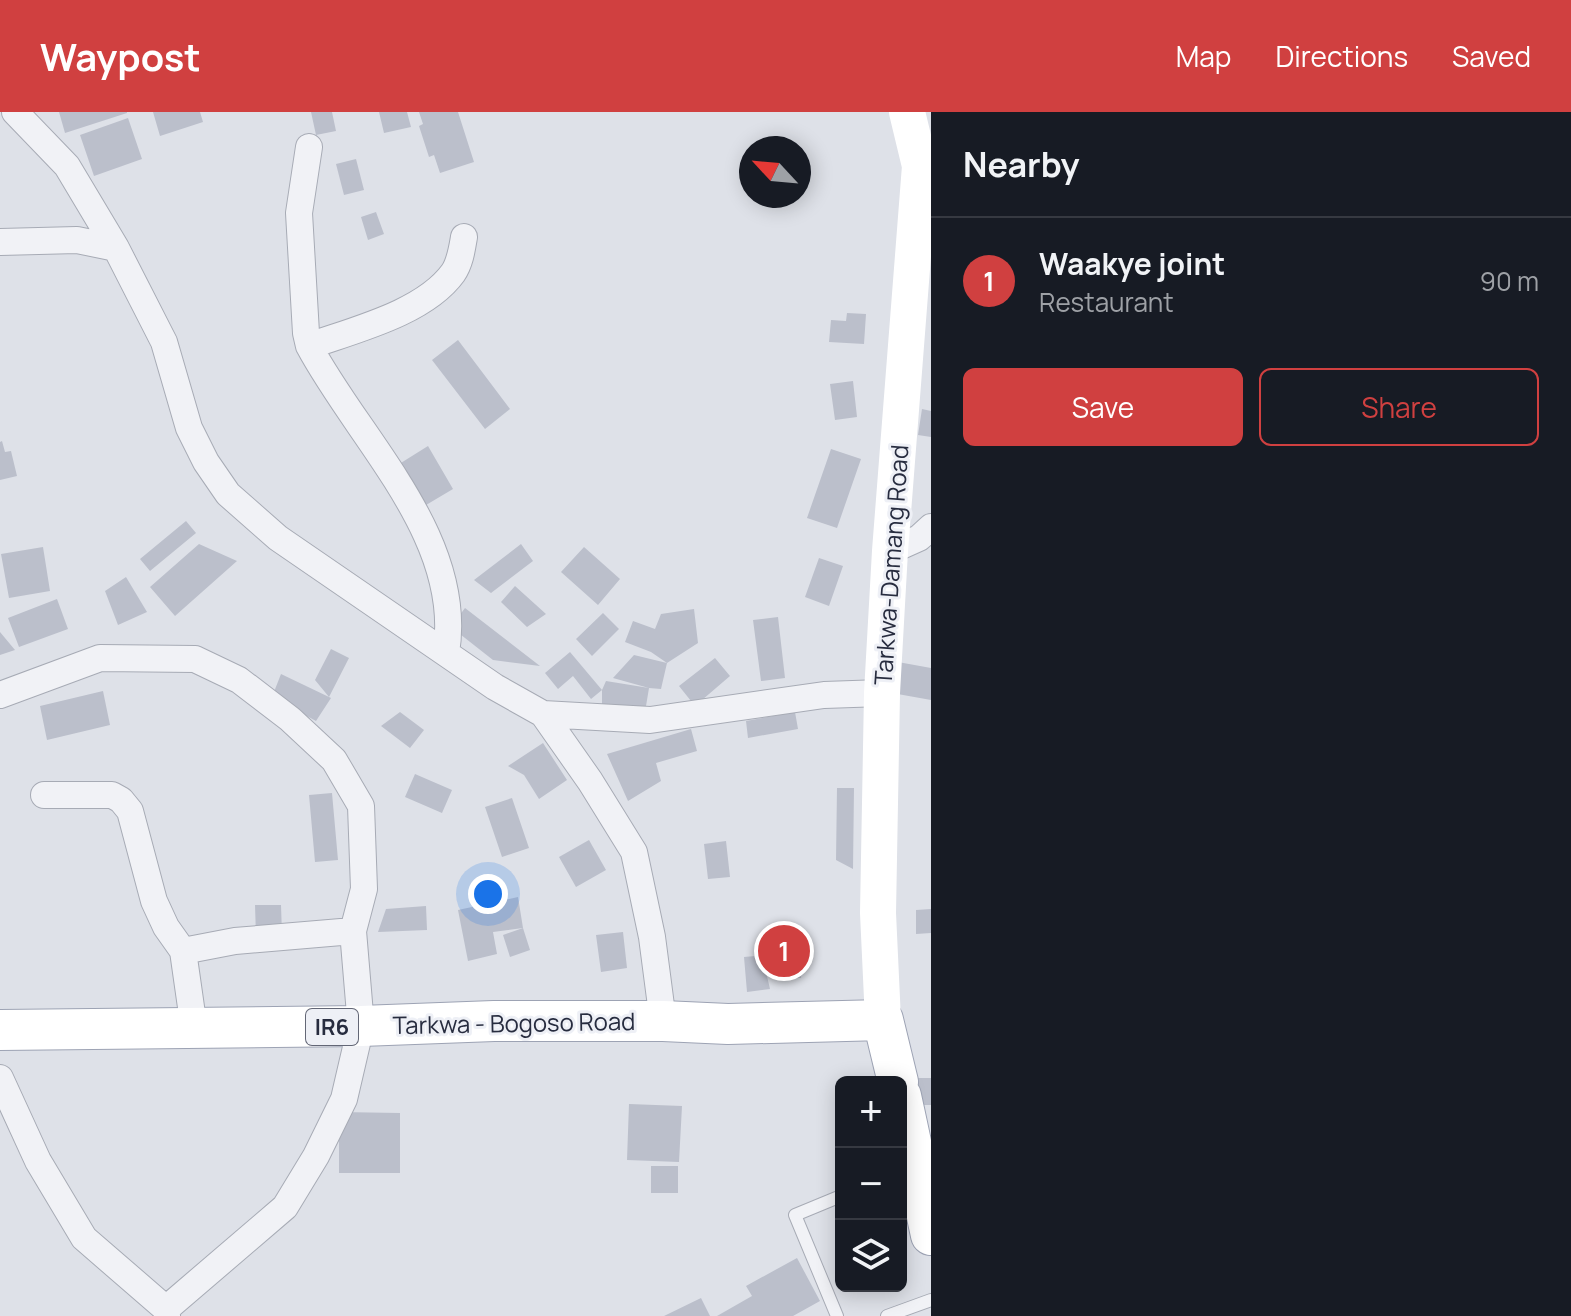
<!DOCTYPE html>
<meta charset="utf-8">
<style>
:root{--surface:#171b24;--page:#242831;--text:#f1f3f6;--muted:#9ea1a6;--line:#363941;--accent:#d04040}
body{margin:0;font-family:Manrope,sans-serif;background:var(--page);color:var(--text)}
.controls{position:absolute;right:24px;bottom:24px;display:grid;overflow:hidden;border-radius:12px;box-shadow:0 4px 20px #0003}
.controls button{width:72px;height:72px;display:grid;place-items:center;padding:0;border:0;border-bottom:2px solid var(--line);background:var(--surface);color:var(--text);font:40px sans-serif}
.compass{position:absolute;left:739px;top:24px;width:72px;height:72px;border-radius:50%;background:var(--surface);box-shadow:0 4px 20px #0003;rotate:296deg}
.you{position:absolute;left:488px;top:782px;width:28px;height:28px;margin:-20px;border:6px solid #fff;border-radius:50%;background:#1a73e8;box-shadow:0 0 0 12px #1a73e833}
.badge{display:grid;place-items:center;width:52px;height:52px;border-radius:50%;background:var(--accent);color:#fff;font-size:26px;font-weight:700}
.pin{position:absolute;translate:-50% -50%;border:4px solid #fff;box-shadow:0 2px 8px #0006}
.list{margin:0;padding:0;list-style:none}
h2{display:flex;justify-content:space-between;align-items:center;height:104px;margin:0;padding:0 32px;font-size:34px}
h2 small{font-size:26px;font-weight:400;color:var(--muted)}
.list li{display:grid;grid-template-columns:52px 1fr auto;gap:24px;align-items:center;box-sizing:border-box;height:128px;padding:0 32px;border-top:2px solid var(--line)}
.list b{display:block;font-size:30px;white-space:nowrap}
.list p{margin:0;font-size:26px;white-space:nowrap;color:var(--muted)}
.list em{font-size:26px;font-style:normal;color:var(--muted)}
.actions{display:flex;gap:16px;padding:24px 32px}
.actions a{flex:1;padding:18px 0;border:2px solid var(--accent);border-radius:12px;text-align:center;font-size:28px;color:var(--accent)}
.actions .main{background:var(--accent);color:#fff}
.icon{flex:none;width:44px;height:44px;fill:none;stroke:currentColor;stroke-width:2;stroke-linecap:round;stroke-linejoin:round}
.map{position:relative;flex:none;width:931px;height:1204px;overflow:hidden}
header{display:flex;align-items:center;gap:48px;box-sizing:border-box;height:112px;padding:0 40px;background:var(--accent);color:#fff}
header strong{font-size:38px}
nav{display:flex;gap:44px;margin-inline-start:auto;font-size:28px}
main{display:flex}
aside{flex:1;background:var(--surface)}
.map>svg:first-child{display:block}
.building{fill:#bbbfcb}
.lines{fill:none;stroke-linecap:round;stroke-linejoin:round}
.service-casing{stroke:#a7abb5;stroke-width:14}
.minor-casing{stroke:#a7abb5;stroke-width:28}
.primary-casing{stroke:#9da3b4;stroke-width:42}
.service{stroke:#f1f2f6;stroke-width:12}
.minor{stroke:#f1f2f6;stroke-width:26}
.secondary{stroke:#fff;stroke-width:36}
.primary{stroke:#fff;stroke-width:40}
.labels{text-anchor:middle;stroke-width:6;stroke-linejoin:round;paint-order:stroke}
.shield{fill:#eef0f6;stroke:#636776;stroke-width:2}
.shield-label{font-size:22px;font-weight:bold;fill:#272c3f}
.street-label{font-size:24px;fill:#272c3f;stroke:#eef0f6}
</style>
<header>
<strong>Waypost</strong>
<nav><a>Map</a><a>Directions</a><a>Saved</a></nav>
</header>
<main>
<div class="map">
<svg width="931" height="1204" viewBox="0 0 931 1204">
<rect width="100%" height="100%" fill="#dee1e8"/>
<path class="building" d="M 59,0 L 127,0 L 127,1 L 65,21 Z
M 153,0 L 200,0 L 203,10 L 160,24 Z
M 311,0 L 332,0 L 336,19 L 316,23 Z
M 379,0 L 407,0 L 411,15 L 384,21 Z
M 419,0 L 458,0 L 474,50 L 440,61 L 434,43 L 429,45 L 419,14 L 423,12 Z
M 128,6 L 142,47 L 94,64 L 80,23 Z
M 356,47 L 364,78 L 344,83 L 336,52 Z
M 376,100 L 384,122 L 368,128 L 361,105 Z
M 847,201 L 866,202 L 864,232 L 829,230 L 831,208 L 846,209 Z
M 458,228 L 510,297 L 485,317 L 432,248 Z
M 853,269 L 857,305 L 835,308 L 830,272 Z
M 922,297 L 931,299 L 931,325 L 918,323 Z
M 2,329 L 5,340 L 11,339 L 17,364 L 0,368 L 0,330 Z
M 428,334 L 453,377 L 421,396 L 396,354 Z
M 831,337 L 861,347 L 837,416 L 807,406 Z
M 186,409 L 196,421 L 150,459 L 140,447 Z
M 199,432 L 237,449 L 175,504 L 150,475 Z
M 521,432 L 533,449 L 491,481 L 474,468 Z
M 43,435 L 50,479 L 9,486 L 1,442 Z
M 584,435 L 620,467 L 598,493 L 561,460 Z
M 819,446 L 843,454 L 829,494 L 805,485 Z
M 126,465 L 147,500 L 118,513 L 105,479 Z
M 515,474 L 546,502 L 527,515 L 501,490 Z
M 57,487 L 68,517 L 19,535 L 8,506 Z
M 465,496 L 540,554 L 493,548 L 451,515 Z
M 694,497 L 698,531 L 667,551 L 661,577 L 649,576 L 613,566 L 634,543 L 667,551 L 651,540 L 625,530 L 633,509 L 655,517 L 661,502 Z
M 603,501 L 619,517 L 592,544 L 576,527 Z
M 778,505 L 785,566 L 761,569 L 753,508 Z
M 0,520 L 15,538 L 0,543 Z
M 331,537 L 349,546 L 329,585 L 331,586 L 316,609 L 272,585 L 281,562 L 329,585 L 315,568 Z
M 570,540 L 602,578 L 606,569 L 649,576 L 645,600 L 602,592 L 602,578 L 591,587 L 573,564 L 558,577 L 545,561 Z
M 715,546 L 730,564 L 695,594 L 679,574 Z
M 898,550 L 931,556 L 931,588 L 892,581 Z
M 103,579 L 110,613 L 47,628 L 40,594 Z
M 400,600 L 424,618 L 410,636 L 381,614 Z
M 795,600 L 798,617 L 748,626 L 746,609 Z
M 691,617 L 697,639 L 656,651 L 661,669 L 628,689 L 607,642 Z
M 543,631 L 567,668 L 539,687 L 524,663 L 508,654 Z
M 415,662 L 452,678 L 442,701 L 405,685 Z
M 837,676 L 854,676 L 853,757 L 836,748 Z
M 332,681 L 338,748 L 315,750 L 309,683 Z
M 512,686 L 529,736 L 502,745 L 485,695 Z
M 589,728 L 606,758 L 576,775 L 559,745 Z
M 726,729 L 730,765 L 708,767 L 704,732 Z
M 518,785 L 523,816 L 493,820 L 497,842 L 468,849 L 458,798 Z
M 255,793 L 281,793 L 282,823 L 256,824 Z
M 426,794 L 427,818 L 378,820 L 386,797 Z
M 931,797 L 931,821 L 916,822 L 916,798 Z
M 523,816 L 530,838 L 510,845 L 503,823 Z
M 623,820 L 627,856 L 601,860 L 596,823 Z
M 768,841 L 803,843 L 801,866 L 767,864 L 770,877 L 747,880 L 744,845 L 767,843 L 768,852 Z
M 917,966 L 931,966 L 931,993 L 918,993 Z
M 629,992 L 682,994 L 679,1050 L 627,1048 Z
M 339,1000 L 400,1001 L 400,1061 L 339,1061 Z
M 651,1054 L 678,1054 L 678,1081 L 651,1081 Z
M 797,1146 L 820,1189 L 793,1204 L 717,1204 L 752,1184 L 746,1174 Z
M 701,1186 L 710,1204 L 664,1204 Z"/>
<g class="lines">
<g class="service-casing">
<path id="service" d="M 837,1204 L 795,1103 L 841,1084
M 887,1204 L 931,1188"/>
</g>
<g class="minor-casing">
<path id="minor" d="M 15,0 L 67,54 L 116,136 L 164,230 L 189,316 L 206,350 L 228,382 L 278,426 L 495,575 L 543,602 L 590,669 L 634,740 L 652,825 L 663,909
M 309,35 L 299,101 L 306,221 L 309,234 C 359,328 465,426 446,541
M 0,130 L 77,128 L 116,136
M 309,234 C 354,218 424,201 453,161 C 460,151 462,137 464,125
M 890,439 L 919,426 L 931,415
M 0,583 L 100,546 L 195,547 L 239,568 L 290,607 L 334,648 L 361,694 L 364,777 L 353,819 L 361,914 L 344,987 L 316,1044 L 285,1095 L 166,1197 L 167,1204
M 543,602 L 650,608 L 824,583 L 882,581
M 44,683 L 112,683 L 121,688 L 130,699 L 154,789 L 166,815 L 183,839 L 194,916
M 183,839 L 235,829 L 353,819
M 0,966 L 38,1049 L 84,1126 L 166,1197"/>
</g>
<g class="primary-casing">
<path id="primary" d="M 0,918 L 361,914 L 494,909 L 663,909 L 728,912 L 883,908 L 898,970
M 901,984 L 931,1123"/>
</g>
<use href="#service" class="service"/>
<use href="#minor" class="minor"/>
<path class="secondary" d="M 883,908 L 878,801 L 882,581 L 890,439 L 920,54 L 907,0"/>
<use href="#primary" class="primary"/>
</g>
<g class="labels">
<rect class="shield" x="306" y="897" width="52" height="36" rx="6"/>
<g class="shield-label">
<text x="332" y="923">IR6</text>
</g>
<g class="street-label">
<text transform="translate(892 453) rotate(-86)" y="8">Tarkwa-Damang Road</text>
<text transform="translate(514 912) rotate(-1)" y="8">Tarkwa - Bogoso Road</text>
</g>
</g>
</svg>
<div class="controls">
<button>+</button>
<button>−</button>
<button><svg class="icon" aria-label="layers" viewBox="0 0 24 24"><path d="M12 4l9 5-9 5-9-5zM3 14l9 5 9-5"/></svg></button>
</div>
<svg class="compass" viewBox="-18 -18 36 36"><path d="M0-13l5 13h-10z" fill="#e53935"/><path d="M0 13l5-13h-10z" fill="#9ea1a6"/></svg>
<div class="you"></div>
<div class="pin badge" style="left:784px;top:839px">1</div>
</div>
<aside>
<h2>Nearby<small></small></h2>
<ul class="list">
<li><span class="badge">1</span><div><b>Waakye joint</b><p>Restaurant</p></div><em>90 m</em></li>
</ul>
<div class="actions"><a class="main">Save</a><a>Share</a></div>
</aside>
</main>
